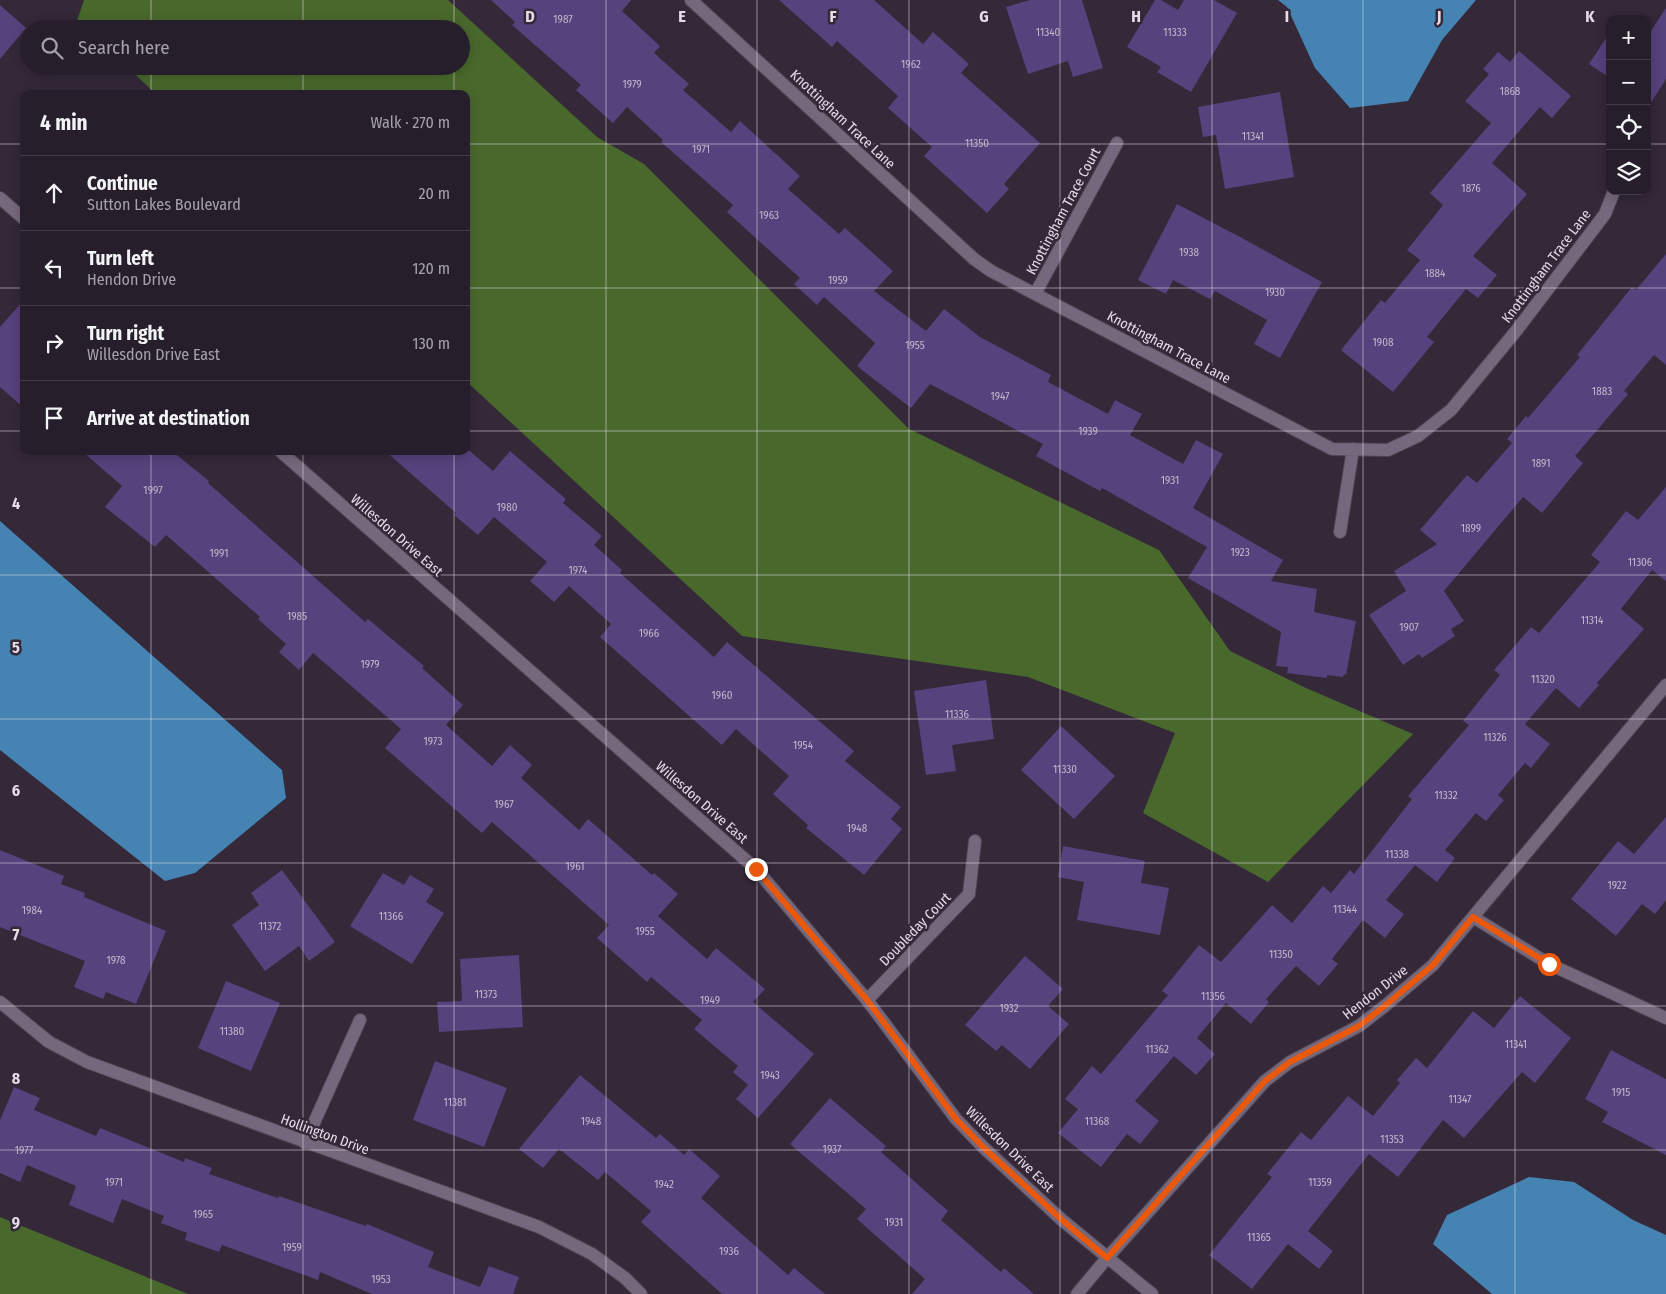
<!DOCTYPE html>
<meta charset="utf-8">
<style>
:root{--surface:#271e2b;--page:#2f2733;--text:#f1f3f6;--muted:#a4a2a9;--line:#433c47}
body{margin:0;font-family:"Fira Sans Condensed",sans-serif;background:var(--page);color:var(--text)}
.controls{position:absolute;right:15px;top:15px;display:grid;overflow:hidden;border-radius:10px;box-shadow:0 2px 12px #0003}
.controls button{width:45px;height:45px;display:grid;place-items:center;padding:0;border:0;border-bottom:1px solid var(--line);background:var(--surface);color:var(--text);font:25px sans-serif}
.stop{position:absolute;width:15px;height:15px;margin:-11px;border:4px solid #ea580c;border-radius:50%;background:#fff}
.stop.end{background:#ea580c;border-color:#fff;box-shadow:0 1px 5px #0008}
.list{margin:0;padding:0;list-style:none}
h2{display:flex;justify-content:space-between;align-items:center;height:65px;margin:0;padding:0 20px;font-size:21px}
h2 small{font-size:16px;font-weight:400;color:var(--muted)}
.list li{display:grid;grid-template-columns:32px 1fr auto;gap:15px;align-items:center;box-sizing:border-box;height:75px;padding:0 20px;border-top:1px solid var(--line)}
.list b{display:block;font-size:19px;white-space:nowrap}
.list p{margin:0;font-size:16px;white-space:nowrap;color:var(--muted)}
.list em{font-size:16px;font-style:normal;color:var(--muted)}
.icon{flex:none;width:28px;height:28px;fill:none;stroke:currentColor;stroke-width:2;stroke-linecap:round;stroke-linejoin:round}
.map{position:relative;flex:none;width:1666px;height:1294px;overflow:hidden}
.search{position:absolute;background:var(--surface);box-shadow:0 2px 12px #0003;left:20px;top:20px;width:450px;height:55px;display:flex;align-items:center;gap:12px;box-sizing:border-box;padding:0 18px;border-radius:28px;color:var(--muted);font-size:19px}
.panel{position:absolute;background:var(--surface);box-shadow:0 2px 12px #0003;left:20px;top:90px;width:450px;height:365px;border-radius:10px}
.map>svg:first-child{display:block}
.forest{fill:#49692c}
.water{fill:#4584b2}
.building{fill:#56427c}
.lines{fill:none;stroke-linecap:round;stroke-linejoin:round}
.minor-casing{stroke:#4f4654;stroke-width:14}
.minor{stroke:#75687c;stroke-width:12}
.route{stroke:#ea580c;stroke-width:6}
.grid{fill:none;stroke:#e4dce7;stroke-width:1;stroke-opacity:0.55}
.labels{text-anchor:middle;stroke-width:5;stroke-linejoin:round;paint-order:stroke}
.number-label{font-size:11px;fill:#c0b6cc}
.street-label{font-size:14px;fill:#e4dce7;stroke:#342839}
.grid-label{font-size:16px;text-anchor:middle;font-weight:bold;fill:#e4dce7;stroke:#342839;stroke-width:5;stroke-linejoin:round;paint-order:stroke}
</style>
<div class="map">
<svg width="1666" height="1294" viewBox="0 0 1666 1294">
<rect width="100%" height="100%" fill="#342839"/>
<path class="forest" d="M 84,0 L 448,0 L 597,137 L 644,164 L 909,429 L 1159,550 L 1230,651 L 1306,688 L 1413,734 L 1268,882 L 1143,813 L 1175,733 L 1028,677 L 742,636 L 466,381 L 466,94 L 156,94 L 126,66 L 461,66 L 461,29 L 86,29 L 77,21 Z
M 0,1217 L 188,1294 L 0,1294 Z"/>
<path class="water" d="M 1278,0 L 1476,0 L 1442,40 L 1408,101 L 1350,108 L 1315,68 L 1287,7 Z
M 0,521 L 282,770 L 286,798 L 195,873 L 165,881 L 0,750 Z
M 1529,1177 L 1574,1182 L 1633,1220 L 1666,1235 L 1666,1294 L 1492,1294 L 1433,1244 L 1447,1215 Z"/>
<path class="building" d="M 491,0 L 631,0 L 622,11 L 660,46 L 654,53 L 689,84 L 683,90 L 731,132 L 740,121 L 800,176 L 788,189 L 839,234 L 845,228 L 893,271 L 874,291 L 926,331 L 944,309 L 980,337 L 1051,375 L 1048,382 L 1108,414 L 1115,400 L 1142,414 L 1130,435 L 1183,464 L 1196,440 L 1223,454 L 1193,508 L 1283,560 L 1271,581 L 1317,589 L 1314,612 L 1356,621 L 1346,675 L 1344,674 L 1343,677 L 1327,675 L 1327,678 L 1287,673 L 1288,667 L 1276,666 L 1281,632 L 1188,578 L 1207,547 L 1102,488 L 1100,491 L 1036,456 L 1043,444 L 930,384 L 911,408 L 857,366 L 875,343 L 824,297 L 817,305 L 794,284 L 800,278 L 727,212 L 733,205 L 661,142 L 663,140 L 627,107 L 613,123 L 576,90 L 581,85 L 512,25 L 515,22 Z
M 779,0 L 874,0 L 923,44 L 933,32 L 969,64 L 961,73 L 1040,143 L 1004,184 L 1009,189 L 987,213 L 924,156 L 932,147 L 888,108 L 898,96 L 837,41 L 832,47 Z
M 1030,0 L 1082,0 L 1103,68 L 1073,77 L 1068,61 L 1028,74 L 1006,7 Z
M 1155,0 L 1161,0 L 1178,10 L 1184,0 L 1214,0 L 1237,13 L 1191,92 L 1157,72 L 1161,67 L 1127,47 Z
M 0,5 L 26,28 L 0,59 Z
M 1666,8 L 1666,79 L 1650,104 L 1647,102 L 1647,37 Z
M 1610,32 L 1610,78 L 1589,64 Z
M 1519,51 L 1571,96 L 1552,118 L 1540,107 L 1492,163 L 1527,194 L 1473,256 L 1497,275 L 1478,298 L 1466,289 L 1427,337 L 1434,342 L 1393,392 L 1341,350 L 1381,300 L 1385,303 L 1420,260 L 1407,250 L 1443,205 L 1430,193 L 1491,123 L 1465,101 L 1489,74 L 1483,69 L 1498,52 L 1510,62 Z
M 1280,92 L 1294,177 L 1225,189 L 1216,135 L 1203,137 L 1198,107 Z
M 1177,204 L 1242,238 L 1322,282 L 1280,358 L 1254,344 L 1267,320 L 1215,291 L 1210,299 L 1173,280 L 1166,294 L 1138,280 Z
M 1666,254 L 1666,365 L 1654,355 L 1624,391 L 1628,394 L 1575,456 L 1583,463 L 1542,513 L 1523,497 L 1444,591 L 1464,621 L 1451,629 L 1455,636 L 1422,658 L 1419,654 L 1403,665 L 1369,615 L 1406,591 L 1394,571 L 1437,544 L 1420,530 L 1467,475 L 1477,483 L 1512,443 L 1507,439 L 1526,416 L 1528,418 L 1580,357 L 1577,355 L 1632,287 L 1636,290 Z
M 24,300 L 24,408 L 0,387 L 0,327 Z
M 82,451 L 172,451 L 209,481 L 208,483 L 365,622 L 368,619 L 424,666 L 422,668 L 463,705 L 446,725 L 492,766 L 510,745 L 532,765 L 521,778 L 579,830 L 588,819 L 652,875 L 654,873 L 678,894 L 658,916 L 707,959 L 716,948 L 765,989 L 753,1002 L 814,1054 L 758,1118 L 736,1099 L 748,1085 L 733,1072 L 738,1066 L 694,1029 L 702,1020 L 651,977 L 647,982 L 597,938 L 609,925 L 492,822 L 482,833 L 385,748 L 401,729 L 313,653 L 299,670 L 279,652 L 286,644 L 258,619 L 260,617 L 166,535 L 155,547 L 105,507 L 122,486 Z
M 385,451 L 470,451 L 493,471 L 510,451 L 566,499 L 563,503 L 602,536 L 594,545 L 622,570 L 620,573 L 714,657 L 727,642 L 854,751 L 845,761 L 901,807 L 891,819 L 902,829 L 864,875 L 806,828 L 808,825 L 773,794 L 789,776 L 736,729 L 722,745 L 600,637 L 611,624 L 569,586 L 554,602 L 530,581 L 547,562 L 494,517 L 478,535 L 454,515 L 456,513 Z
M 1666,487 L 1666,581 L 1652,570 L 1621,609 L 1644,629 L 1597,683 L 1599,685 L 1579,708 L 1556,688 L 1525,724 L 1550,744 L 1531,768 L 1525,763 L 1498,795 L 1504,800 L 1486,821 L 1476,813 L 1445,850 L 1455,858 L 1437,882 L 1415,865 L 1386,900 L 1404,914 L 1385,938 L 1363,920 L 1332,959 L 1338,964 L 1319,986 L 1296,966 L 1266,999 L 1269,1002 L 1251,1024 L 1226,1003 L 1197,1038 L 1215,1054 L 1196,1075 L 1174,1056 L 1135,1101 L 1159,1121 L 1140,1144 L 1127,1134 L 1101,1167 L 1058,1133 L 1078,1109 L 1065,1099 L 1092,1066 L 1101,1074 L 1168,995 L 1162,991 L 1199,945 L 1221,962 L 1272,905 L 1292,923 L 1323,886 L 1331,893 L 1350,870 L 1354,874 L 1412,799 L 1408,796 L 1469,725 L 1463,721 L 1500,675 L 1494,670 L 1531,627 L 1539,633 L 1600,562 L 1591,555 L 1626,511 L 1638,520 Z
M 986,680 L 994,739 L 952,745 L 956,771 L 926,775 L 914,691 Z
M 1061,726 L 1115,776 L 1074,819 L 1021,770 Z
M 1666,817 L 1666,900 L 1655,914 L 1642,904 L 1616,936 L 1571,899 L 1618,841 L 1634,854 Z
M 1063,846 L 1145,861 L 1141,883 L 1169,888 L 1160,935 L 1077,920 L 1084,882 L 1058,877 Z
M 0,850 L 64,876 L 61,884 L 85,893 L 84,897 L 166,931 L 136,1004 L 106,992 L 103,999 L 74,987 L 85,961 L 0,927 Z
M 282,870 L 335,942 L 309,961 L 299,946 L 265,971 L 232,925 L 259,905 L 251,893 Z
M 383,873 L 404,885 L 410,875 L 434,889 L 426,902 L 444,913 L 412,964 L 350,926 Z
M 519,955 L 523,1027 L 439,1032 L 437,1002 L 462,1001 L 460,959 Z
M 1025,956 L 1063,989 L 1048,1006 L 1069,1024 L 1030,1069 L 1002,1045 L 996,1051 L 965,1025 Z
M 226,981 L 280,1003 L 251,1071 L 198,1048 Z
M 1520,996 L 1571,1038 L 1535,1083 L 1522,1072 L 1464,1138 L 1443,1120 L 1398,1177 L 1369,1154 L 1308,1231 L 1333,1251 L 1319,1269 L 1288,1244 L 1252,1289 L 1209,1255 L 1272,1177 L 1267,1174 L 1301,1132 L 1311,1140 L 1348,1096 L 1373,1116 L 1400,1083 L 1397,1080 L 1416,1058 L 1427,1068 L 1473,1011 L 1494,1028 Z
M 1611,1050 L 1666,1079 L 1666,1155 L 1602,1122 L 1608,1112 L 1585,1099 Z
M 435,1061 L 507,1088 L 484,1147 L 413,1120 Z
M 580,1075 L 656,1138 L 660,1134 L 684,1155 L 689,1149 L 720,1176 L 701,1198 L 788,1275 L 794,1268 L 825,1294 L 722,1294 L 641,1222 L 651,1211 L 605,1172 L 598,1180 L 559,1149 L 543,1168 L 519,1149 Z
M 14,1087 L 40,1098 L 34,1110 L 96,1136 L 100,1128 L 184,1162 L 185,1158 L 212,1168 L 209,1174 L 278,1198 L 279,1196 L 366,1226 L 367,1224 L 434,1252 L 428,1267 L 480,1287 L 489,1266 L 519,1277 L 513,1294 L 372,1294 L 320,1272 L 318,1280 L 222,1245 L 219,1252 L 185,1240 L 187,1233 L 161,1223 L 164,1216 L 122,1199 L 113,1223 L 69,1205 L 76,1186 L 27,1165 L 20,1182 L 0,1173 L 0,1120 Z
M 830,1098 L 886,1146 L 881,1152 L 948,1211 L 941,1220 L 1001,1272 L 1004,1268 L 1034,1294 L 912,1294 L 925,1279 L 857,1219 L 866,1209 L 790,1144 Z"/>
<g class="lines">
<g class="minor-casing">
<path id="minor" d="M 691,0 L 974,259 L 991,271 L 1332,449 L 1388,450 L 1418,436 L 1451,410 L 1516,331 L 1605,214 L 1614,191
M 0,198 L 24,219
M 1035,294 L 1117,143
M 280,451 L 756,869 L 867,1000 L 956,1119 L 983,1147 L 1062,1220 L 1152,1294
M 1340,532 L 1353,449
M 1473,917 L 1549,964 L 1666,1018
M 867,1000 L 969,894 L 975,841
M 0,1002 L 49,1042 L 87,1062 L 539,1227 L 592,1254 L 625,1278 L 641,1294
M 305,1143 L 360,1020
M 1077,1294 L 1107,1258 L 1265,1081 L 1290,1062 L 1359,1026 L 1386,1005 L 1433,965 L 1666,685"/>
</g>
<use href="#minor" class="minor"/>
</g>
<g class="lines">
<path class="route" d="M 756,869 L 867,1000 L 956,1119 L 983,1147 L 1062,1220 L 1107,1258 L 1265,1081 L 1290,1062 L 1359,1026 L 1386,1005 L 1433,965 L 1473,917 L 1549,964"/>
</g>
<path class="grid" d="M 151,0 L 151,29M 303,0 L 303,29M 454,0 L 454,29M 606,0 L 606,1294M 757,0 L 757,1294M 909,0 L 909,1294M 1060,0 L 1060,1294M 1212,0 L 1212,1294M 1363,0 L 1363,1294M 1515,0 L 1515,1294M 151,66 L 151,94M 303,66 L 303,94M 454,66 L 454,94M 0,144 L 24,144M 466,144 L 1610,144M 1647,144 L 1666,144M 0,288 L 24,288M 466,288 L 1666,288M 0,431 L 24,431M 466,431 L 1666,431M 151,451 L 151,1294M 303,451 L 303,1294M 454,451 L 454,1294M 0,575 L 1666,575M 0,719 L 1666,719M 0,863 L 1666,863M 0,1006 L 1666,1006M 0,1150 L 1666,1150"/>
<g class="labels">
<g class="number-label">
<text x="563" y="23">1987</text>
<text x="1048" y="36">11340</text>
<text x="1175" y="36">11333</text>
<text x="911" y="68">1962</text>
<text x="632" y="88">1979</text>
<text x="1510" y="95">1868</text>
<text x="1253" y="140">11341</text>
<text x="977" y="147">11350</text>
<text x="701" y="153">1971</text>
<text x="1471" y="192">1876</text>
<text x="769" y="219">1963</text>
<text x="1189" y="256">1938</text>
<text x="1435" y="277">1884</text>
<text x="838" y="284">1959</text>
<text x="1275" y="296">1930</text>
<text x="1383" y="346">1908</text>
<text x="915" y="349">1955</text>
<text x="1602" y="395">1883</text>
<text x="1000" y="400">1947</text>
<text x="1088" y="435">1939</text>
<text x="1541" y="467">1891</text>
<text x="1170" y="484">1931</text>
<text x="153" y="494">1997</text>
<text x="507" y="511">1980</text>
<text x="1471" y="532">1899</text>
<text x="1240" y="556">1923</text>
<text x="219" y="557">1991</text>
<text x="1640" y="566">11306</text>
<text x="578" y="574">1974</text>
<text x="297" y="620">1985</text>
<text x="1592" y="624">11314</text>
<text x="1409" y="631">1907</text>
<text x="649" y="637">1966</text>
<text x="370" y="668">1979</text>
<text x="1543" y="683">11320</text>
<text x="722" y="699">1960</text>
<text x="957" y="718">11336</text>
<text x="1495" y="741">11326</text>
<text x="433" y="745">1973</text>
<text x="803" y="749">1954</text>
<text x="1065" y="773">11330</text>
<text x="1446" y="799">11332</text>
<text x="504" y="808">1967</text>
<text x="857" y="832">1948</text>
<text x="1397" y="858">11338</text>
<text x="575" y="870">1961</text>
<text x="1617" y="889">1922</text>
<text x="1345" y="913">11344</text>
<text x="32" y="914">1984</text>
<text x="391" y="920">11366</text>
<text x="270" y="930">11372</text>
<text x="645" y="935">1955</text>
<text x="1281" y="958">11350</text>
<text x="116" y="964">1978</text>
<text x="486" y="998">11373</text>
<text x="1213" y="1000">11356</text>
<text x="710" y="1004">1949</text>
<text x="1009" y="1012">1932</text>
<text x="232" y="1035">11380</text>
<text x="1516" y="1048">11341</text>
<text x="1157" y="1053">11362</text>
<text x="770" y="1079">1943</text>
<text x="1621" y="1096">1915</text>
<text x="1460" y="1103">11347</text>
<text x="455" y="1106">11381</text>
<text x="591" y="1125">1948</text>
<text x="1097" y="1125">11368</text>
<text x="1392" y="1143">11353</text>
<text x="832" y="1153">1937</text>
<text x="24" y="1154">1977</text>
<text x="114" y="1186">1971</text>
<text x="1320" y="1186">11359</text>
<text x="664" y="1188">1942</text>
<text x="203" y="1218">1965</text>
<text x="894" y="1226">1931</text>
<text x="1259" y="1241">11365</text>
<text x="292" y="1251">1959</text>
<text x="729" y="1255">1936</text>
<text x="381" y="1283">1953</text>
</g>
<g class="street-label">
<text transform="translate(843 119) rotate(43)" y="5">Knottingham Trace Lane</text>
<text transform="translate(1063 211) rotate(-62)" y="5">Knottingham Trace Court</text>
<text transform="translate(1546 266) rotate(-53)" y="5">Knottingham Trace Lane</text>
<text transform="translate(1169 347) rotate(28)" y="5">Knottingham Trace Lane</text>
<text transform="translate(397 535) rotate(41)" y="5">Willesdon Drive East</text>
<text transform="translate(702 802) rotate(41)" y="5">Willesdon Drive East</text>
<text transform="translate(915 929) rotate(-46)" y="5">Doubleday Court</text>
<text transform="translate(1375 992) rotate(-38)" y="5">Hendon Drive</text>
<text transform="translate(325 1134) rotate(20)" y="5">Hollington Drive</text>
<text transform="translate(1010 1149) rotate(44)" y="5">Willesdon Drive East</text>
</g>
</g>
<g class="grid-label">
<text x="530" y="22">D</text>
<text x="682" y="22">E</text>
<text x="833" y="22">F</text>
<text x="984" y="22">G</text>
<text x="1136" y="22">H</text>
<text x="1287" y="22">I</text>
<text x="1439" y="22">J</text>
<text x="1590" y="22">K</text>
<text x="16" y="509">4</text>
<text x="16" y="653">5</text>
<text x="16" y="796">6</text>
<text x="16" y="940">7</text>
<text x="16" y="1084">8</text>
<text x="16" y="1228">9</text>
</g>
</svg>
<div class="controls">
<button>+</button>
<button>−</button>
<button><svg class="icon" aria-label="locate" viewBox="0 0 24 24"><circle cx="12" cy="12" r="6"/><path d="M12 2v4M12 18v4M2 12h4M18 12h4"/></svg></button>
<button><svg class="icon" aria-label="layers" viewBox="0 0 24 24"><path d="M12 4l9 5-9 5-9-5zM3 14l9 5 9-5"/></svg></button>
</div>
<div class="stop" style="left:1549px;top:964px"></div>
<div class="stop end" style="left:756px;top:869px"></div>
<div class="search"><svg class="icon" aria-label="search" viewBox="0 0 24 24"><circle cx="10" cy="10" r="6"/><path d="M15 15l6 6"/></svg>Search here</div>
<section class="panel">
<h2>4 min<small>Walk · 270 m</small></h2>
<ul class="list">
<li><svg class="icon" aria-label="ahead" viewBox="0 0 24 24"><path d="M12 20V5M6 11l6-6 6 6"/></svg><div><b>Continue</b><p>Sutton Lakes Boulevard</p></div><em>20 m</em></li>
<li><svg class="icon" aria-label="left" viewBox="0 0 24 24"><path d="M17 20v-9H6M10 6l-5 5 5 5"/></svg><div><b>Turn left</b><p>Hendon Drive</p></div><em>120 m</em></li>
<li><svg class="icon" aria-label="right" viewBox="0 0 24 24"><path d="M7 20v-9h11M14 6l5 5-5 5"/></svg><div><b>Turn right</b><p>Willesdon Drive East</p></div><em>130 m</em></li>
<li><svg class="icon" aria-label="arrive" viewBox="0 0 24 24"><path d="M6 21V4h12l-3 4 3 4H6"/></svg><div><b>Arrive at destination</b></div></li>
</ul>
</section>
</div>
